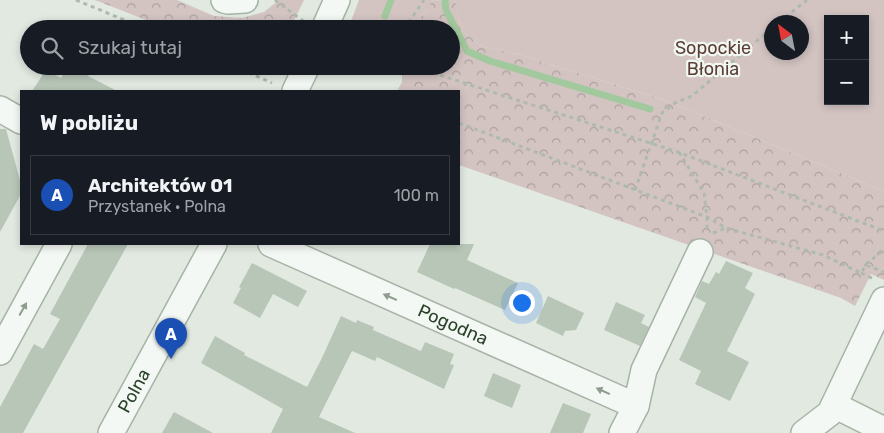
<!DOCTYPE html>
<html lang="pl">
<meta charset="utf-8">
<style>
:root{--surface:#171b24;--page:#242831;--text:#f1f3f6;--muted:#9ea1a6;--line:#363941;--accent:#b3a6e3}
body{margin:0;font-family:Rubik,sans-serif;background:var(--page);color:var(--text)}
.controls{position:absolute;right:15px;top:15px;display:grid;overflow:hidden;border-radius:0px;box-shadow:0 2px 8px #0003}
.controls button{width:45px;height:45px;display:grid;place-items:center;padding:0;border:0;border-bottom:1px solid var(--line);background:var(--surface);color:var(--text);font:25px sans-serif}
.compass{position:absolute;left:764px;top:15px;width:45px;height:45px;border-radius:50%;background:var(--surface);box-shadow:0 2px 8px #0003;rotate:328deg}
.you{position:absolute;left:521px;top:302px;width:18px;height:18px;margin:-12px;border:4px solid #fff;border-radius:50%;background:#1a73e8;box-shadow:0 0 0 8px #1a73e833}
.badge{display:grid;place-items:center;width:32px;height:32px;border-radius:50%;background:var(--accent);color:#fff;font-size:16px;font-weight:700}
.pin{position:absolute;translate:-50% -41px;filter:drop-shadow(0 1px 2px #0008)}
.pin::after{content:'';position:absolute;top:26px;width:18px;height:15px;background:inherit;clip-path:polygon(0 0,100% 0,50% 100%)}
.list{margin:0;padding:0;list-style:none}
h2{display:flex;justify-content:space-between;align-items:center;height:65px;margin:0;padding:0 20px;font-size:21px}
h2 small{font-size:16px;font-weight:400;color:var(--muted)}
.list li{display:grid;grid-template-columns:32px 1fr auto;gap:15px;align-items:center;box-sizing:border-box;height:80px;margin:0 10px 10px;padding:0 10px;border:1px solid var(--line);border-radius:0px}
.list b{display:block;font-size:19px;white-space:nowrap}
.list p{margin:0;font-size:16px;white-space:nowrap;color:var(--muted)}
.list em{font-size:16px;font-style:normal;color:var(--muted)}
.icon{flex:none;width:28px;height:28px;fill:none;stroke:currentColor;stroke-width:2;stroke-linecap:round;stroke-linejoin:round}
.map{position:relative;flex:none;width:884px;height:433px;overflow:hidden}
.search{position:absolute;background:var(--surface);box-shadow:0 2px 8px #0003;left:20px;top:20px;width:440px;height:55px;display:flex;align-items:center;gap:12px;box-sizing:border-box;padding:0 18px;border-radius:28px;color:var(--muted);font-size:19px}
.panel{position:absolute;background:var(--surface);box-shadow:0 2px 8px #0003;left:20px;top:90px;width:440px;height:155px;border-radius:0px}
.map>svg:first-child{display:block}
.green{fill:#d3c4c2;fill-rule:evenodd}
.forest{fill:url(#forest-crowns)}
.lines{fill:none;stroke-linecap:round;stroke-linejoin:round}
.stream{stroke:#a2c89d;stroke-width:7}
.building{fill:#b8c6b8}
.minor-casing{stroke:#a6b3a6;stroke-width:28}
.path{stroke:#afbaaf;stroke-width:3;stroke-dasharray:4 4;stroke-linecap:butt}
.minor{stroke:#f4f8f4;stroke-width:25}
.oneway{fill:#8f9c8f}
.labels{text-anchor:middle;stroke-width:4.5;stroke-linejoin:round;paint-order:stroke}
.park-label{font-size:18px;fill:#5c3e37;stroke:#f1f7f1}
.street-label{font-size:18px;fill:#2a412a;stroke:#f1f7f1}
</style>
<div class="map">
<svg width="884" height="433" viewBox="0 0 884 433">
<defs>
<pattern id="forest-crowns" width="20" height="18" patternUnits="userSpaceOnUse" patternTransform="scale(1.25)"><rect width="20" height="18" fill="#d3c4c2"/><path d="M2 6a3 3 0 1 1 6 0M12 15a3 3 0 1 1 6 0" fill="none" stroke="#aba19e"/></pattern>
</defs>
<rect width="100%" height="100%" fill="#e1e9e1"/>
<path class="green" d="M 359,0 L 433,0 L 412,29 L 348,29 Z
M 444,0 L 884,0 L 884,191 L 664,100 L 517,54 L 481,46 L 462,30 L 455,2 ZM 828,19 L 865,19 L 865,101 L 828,101 ZM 772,22 L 802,22 L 802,52 L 772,52 Z"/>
<path class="forest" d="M 95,0 L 177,0 L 214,16 L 242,18 L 264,12 L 279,0 L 304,0 L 290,29 L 169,29 Z
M 433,0 L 455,1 L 462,30 L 481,46 L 517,54 L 664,100 L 884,191 L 884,280 L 871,274 L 855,306 L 841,298 L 459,165 L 459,91 L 397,91 L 402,82 L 402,75 L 387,66 L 451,66 L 451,29 L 412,29 Z"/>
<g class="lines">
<path class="stream" d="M 445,0 L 446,10 L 467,51 L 490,61 L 650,109
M 385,16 L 391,0"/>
</g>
<path class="building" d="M 68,66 L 93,66 L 88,76 L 117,91 L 32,91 L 46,70 L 61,78 Z
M 0,129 L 6,129 L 21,184 L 21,194 L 0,232 Z
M 88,244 L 128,244 L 23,433 L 0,433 L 0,407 L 34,344 L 43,349 L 60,319 L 50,314 Z
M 430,244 L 474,244 L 467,260 L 518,283 L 505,310 L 455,288 L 454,289 L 417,272 Z
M 726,261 L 753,273 L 745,288 L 755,294 L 727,351 L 749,362 L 730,401 L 695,384 L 701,371 L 679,360 L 706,303 L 695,297 L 702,281 L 709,284 L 716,272 L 719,274 Z
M 252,263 L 307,291 L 298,307 L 273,294 L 260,318 L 233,303 L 241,288 L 239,287 Z
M 548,296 L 584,313 L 576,330 L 565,331 L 563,336 L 536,323 Z
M 616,302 L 645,315 L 641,323 L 649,327 L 640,346 L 604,330 Z
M 341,316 L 356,323 L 357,320 L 374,327 L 373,330 L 421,351 L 425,342 L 454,354 L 450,364 L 454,365 L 444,389 L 377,357 L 375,361 L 352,351 L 319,417 L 355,433 L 271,433 L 283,409 L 201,363 L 215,336 L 245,353 L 244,355 L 307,387 L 321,360 Z
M 493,373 L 521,385 L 512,408 L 484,396 Z
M 563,403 L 591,414 L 583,433 L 550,433 Z
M 174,412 L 213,433 L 162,433 Z"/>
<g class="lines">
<g class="minor-casing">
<g id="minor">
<path d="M 224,0 L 228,1 L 245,0"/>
<path d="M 324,29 L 337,0"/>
<path d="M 295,91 L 307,66"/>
<path d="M 0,109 L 21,121"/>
<path id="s1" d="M 271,244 L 636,406 L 622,433"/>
<path d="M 0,352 L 59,244"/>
<path d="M 834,405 L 884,430"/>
<path d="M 636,406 L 644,370 L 700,252"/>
<path id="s2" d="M 111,433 L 214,244"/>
<path d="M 804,433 L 830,413 L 884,300"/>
</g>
</g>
<path class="path" d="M 76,0 L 146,29
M 275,0 L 303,21
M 779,22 L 807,0
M 404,29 L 424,0
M 234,66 L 272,83
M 418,66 L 424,70 L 678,152 L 884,231
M 459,123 L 707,217 L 726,228 L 823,255 L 861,273 L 866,265 L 884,272
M 679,152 L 704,193 L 707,217 L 707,231
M 635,190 L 662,113 L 675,103 L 692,96 L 772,28
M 713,233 L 726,228
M 866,264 L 884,250
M 861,273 L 874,279"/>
<use href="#minor" class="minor"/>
</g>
<defs><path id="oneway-solid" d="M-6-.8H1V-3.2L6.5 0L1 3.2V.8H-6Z" transform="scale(1.25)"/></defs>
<g class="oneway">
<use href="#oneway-solid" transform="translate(390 297) rotate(-156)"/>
<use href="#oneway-solid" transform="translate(23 309) rotate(-61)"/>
<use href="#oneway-solid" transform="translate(603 391) rotate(-156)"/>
</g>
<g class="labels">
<g class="park-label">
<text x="713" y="54">Sopockie<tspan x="713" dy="21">Błonia</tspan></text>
</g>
<g class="street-label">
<text dy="6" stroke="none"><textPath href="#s1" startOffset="199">Pogodna</textPath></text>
<text dy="6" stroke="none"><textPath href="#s2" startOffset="48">Polna</textPath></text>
</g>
</g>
</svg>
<div class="controls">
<button>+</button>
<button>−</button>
</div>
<svg class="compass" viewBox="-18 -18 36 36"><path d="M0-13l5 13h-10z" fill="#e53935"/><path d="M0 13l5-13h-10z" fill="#9ea1a6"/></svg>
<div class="you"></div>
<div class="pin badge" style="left:171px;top:359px;background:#1a4fb4">A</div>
<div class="search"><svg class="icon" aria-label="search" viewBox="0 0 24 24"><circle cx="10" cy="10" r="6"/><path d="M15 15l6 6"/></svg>Szukaj tutaj</div>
<section class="panel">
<h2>W pobliżu<small></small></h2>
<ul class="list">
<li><span class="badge" style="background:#1a4fb4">A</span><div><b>Architektów 01</b><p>Przystanek · Polna</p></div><em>100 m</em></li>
</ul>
</section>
</div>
